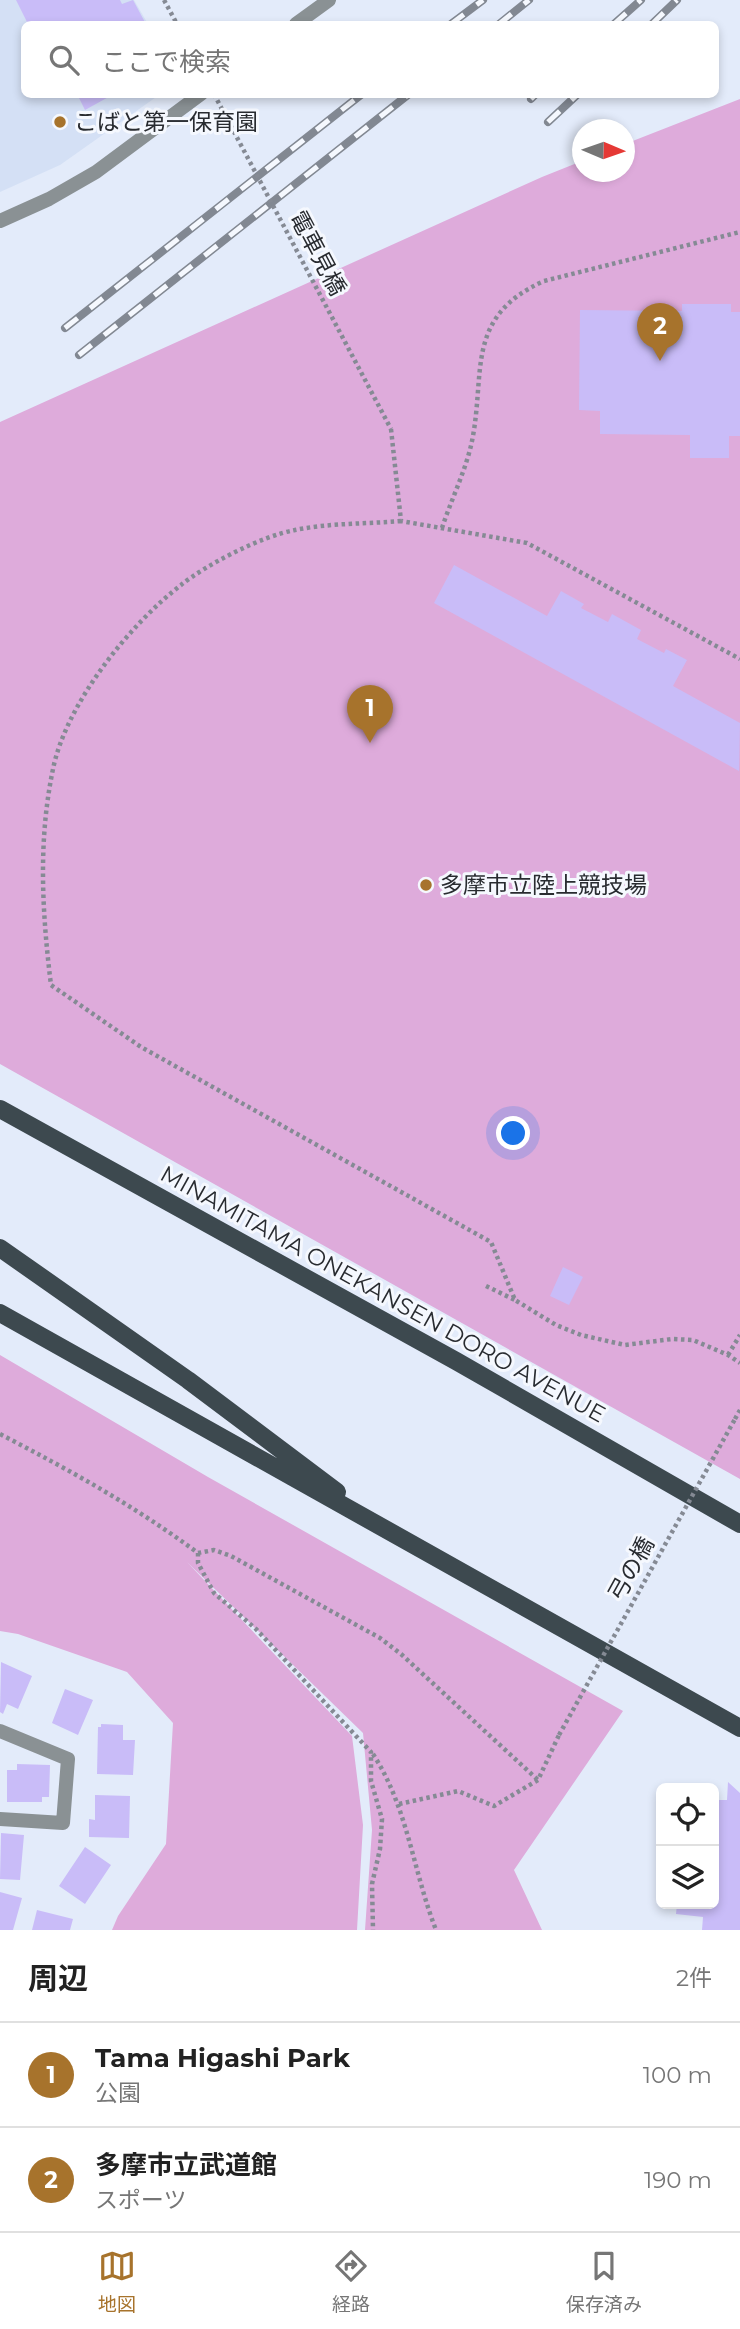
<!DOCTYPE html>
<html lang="ja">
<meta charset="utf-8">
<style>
:root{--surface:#fff;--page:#f2f2f2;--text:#222;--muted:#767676;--line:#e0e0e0;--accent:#a7732c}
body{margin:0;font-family:Montserrat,"Noto Sans JP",sans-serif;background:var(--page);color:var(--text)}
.controls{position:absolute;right:21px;bottom:21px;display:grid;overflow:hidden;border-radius:10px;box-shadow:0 4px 10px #0003}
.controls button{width:63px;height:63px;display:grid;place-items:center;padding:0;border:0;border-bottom:2px solid var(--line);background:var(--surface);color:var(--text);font:35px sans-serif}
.compass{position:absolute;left:572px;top:119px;width:63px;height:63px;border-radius:50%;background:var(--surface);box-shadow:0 4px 10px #0003;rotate:92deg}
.you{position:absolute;left:514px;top:1134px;width:24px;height:24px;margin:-18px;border:5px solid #fff;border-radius:50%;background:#1a73e8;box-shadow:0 0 0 10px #1a73e833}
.badge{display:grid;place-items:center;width:46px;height:46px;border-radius:50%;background:var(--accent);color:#fff;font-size:23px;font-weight:700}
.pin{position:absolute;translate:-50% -58px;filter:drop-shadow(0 2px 4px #0008)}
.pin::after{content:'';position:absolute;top:37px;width:24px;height:21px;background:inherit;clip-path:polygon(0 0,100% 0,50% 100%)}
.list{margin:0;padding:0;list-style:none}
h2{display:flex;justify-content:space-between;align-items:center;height:91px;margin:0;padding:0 28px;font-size:30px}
h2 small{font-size:23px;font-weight:400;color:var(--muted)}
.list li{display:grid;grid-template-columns:46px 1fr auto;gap:21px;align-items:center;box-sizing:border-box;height:105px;padding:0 28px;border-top:2px solid var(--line)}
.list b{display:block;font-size:26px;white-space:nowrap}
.list p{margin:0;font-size:23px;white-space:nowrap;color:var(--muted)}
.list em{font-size:23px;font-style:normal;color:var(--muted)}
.icon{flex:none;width:38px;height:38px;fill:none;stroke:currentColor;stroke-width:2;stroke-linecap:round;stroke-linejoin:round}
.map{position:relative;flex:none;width:740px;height:1930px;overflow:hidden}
.search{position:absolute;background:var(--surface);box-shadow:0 4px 10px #0003;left:21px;right:21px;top:21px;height:77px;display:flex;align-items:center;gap:18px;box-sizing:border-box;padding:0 24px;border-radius:10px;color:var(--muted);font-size:26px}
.sheet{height:301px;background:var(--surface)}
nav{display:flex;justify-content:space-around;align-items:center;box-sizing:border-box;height:98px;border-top:2px solid var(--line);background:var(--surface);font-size:19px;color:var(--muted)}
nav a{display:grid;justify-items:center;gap:4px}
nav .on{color:var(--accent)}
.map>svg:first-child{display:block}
.built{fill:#d4e0f5}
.green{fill:#deabdb}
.building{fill:#c9bcf8}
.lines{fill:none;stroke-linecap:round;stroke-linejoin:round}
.path{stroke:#858a94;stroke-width:4.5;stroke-dasharray:3.5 3.5;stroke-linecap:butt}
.minor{stroke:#8a9194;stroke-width:14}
.tertiary{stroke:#8a9194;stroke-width:14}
.primary{stroke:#3d494f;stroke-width:18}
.rail-casing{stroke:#828892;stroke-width:8}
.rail{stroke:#f5f8fe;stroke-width:5;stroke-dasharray:16;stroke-linecap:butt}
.path-bridge{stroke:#858a94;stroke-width:4.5;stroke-dasharray:3.5 3.5;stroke-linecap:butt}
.poi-dot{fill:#a7732c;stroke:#f5f8fe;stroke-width:2.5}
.labels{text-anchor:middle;stroke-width:6;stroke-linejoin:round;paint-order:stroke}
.poi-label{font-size:23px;fill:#282b30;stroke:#f5f8fe;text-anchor:start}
.street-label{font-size:23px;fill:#282b30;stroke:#f5f8fe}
</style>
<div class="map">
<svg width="740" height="1930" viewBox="0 0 740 1930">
<rect width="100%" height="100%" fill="#e3ebfa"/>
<path class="built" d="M 0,0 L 134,0 L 148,24 L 24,24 L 24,94 L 159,95 L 60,165 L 0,192 Z"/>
<path class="green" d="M 740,99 L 740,1479 L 0,1064 L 0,422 L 542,177 L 582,161 L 582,172 L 624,172 L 625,144 Z
M 0,1355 L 208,1477 L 623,1711 L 514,1870 L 542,1930 L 365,1930 L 372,1830 L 363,1733 L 187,1562 L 352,1736 L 363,1825 L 357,1930 L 112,1930 L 118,1916 L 166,1844 L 173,1723 L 127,1672 L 18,1634 L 0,1631 Z"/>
<path class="building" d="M 16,0 L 120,0 L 122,4 L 133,0 L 146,24 L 28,24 Z
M 77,94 L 114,94 L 85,110 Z
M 682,304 L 731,304 L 731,312 L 740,312 L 740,436 L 729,436 L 729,458 L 690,458 L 690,435 L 600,434 L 600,411 L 579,410 L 580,310 L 682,311 Z
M 454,565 L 547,616 L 561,591 L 584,604 L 581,608 L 608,622 L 612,614 L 641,630 L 637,639 L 664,653 L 666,649 L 687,660 L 673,686 L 740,723 L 739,771 L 434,603 Z
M 563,1267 L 583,1277 L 569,1305 L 550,1296 Z
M 1,1662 L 32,1676 L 18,1709 L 7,1704 L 3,1714 L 0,1712 Z
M 65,1689 L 93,1700 L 78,1735 L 52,1723 Z
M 101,1724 L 123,1725 L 123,1740 L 135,1740 L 133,1775 L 97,1774 L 98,1727 L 101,1727 Z
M 17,1764 L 50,1765 L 49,1797 L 42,1797 L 42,1802 L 7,1802 L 7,1770 L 17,1770 Z
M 728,1782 L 740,1793 L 740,1930 L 702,1930 L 703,1917 L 676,1914 L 677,1904 L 714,1904 L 714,1800 L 727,1800 Z
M 95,1795 L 130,1796 L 129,1838 L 89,1837 L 89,1819 L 95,1820 Z
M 1,1833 L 24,1835 L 20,1880 L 0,1879 Z
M 85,1847 L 111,1865 L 85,1904 L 59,1886 Z
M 0,1892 L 22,1898 L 13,1930 L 0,1930 Z
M 37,1910 L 73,1919 L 70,1930 L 32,1930 Z"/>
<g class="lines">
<path class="path" d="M 164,0 L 177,24
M 391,429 L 401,521 L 527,543 L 740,659
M 401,521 C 366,524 329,523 295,530 C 262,536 207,564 181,585 C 129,625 66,704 53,769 C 38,841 42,912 51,985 L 141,1047 L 491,1242 L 515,1300 L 556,1325 L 581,1335 L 625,1345 L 672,1339 L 693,1340 L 728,1355 L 740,1363
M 442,528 C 451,500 466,470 472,441 C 486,372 464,317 544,281 L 740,232
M 486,1286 L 515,1300
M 728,1355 L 740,1335
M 735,1419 L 740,1410
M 0,1434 C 71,1471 133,1505 198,1553 L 214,1550 L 231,1556 L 380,1638 L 401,1654 L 538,1780
M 198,1553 L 198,1563 L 214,1593 L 256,1629 L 371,1752 L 371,1781 L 382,1819 L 380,1849 L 372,1884 L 373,1930
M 373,1754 C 408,1808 413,1871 436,1930
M 399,1804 L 458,1791 L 494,1806 L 538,1780 L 559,1735"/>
<path class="minor" d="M 0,1731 L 68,1759 L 63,1823 L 0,1819"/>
<path class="tertiary" d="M 296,24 L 329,0
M 0,221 L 49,199 L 96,172 L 201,94"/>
<path class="primary" d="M 0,1109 L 456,1361 L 740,1524
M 0,1248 L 188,1380 L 337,1492
M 0,1313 L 740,1728"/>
<g class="rail-casing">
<path id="rail" d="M 451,24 L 483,0
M 499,24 L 529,0
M 614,24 L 641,0
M 652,24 L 677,0
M 531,99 L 536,94
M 548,122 L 578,94
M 65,328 L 362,94
M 79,355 L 409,94"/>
</g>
<use href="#rail" class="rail"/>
<path class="path-bridge" d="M 214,94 L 391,429
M 559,1735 L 735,1419"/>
</g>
<g class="poi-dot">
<circle cx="60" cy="122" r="7"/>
<circle cx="426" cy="885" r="7"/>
</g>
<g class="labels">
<g class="poi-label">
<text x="74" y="130">こばと第一保育園</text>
<text x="440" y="893">多摩市立陸上競技場</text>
</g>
<g class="street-label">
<text transform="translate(318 253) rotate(62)" y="8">電車見橋</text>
<text transform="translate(383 1294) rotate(29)" y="8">MINAMITAMA ONEKANSEN DORO AVENUE</text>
<text transform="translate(631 1569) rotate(-61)" y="8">弓の橋</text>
</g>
</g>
</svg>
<div class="controls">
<button><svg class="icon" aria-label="locate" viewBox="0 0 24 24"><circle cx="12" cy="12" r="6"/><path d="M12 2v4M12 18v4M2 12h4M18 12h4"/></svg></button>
<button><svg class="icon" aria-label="layers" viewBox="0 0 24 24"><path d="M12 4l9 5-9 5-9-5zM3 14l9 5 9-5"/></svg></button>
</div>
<svg class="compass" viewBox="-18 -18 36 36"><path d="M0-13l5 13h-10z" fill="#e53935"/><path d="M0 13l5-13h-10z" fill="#767676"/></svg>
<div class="you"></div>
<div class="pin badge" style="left:370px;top:743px">1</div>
<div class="pin badge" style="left:660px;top:361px">2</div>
<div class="search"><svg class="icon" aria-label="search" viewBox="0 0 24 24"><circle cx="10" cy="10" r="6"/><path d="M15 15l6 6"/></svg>ここで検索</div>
</div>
<section class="sheet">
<h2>周辺<small>2件</small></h2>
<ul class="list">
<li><span class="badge">1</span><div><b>Tama Higashi Park</b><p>公園</p></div><em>100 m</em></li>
<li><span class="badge">2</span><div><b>多摩市立武道館</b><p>スポーツ</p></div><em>190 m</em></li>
</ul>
</section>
<nav>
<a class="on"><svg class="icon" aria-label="map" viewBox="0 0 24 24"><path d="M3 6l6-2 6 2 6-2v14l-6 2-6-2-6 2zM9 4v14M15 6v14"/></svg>地図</a>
<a><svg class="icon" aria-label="directions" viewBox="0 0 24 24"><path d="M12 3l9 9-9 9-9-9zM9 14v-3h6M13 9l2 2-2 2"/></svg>経路</a>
<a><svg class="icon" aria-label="saved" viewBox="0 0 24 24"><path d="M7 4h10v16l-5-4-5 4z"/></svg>保存済み</a>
</nav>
